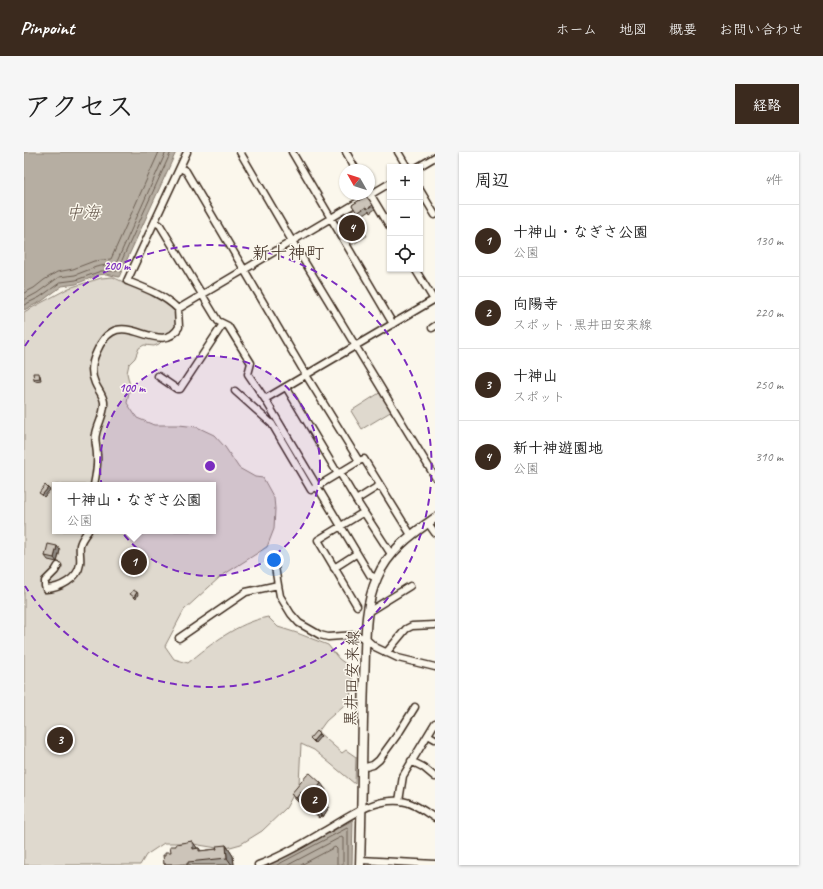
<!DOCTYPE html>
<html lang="ja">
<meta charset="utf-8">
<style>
:root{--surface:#fff;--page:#f6f6f6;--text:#222;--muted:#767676;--line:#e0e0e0;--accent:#3b2a1e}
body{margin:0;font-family:Caveat,"Klee One",sans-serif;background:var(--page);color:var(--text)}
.controls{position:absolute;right:12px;top:12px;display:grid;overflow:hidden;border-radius:0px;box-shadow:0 1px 3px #0004}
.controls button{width:36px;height:36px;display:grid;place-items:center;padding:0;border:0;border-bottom:1px solid var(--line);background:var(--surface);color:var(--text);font:20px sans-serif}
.compass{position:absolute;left:315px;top:12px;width:36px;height:36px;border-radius:50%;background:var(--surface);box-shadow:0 1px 3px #0004;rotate:309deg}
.you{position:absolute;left:250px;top:408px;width:14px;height:14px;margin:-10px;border:3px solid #fff;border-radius:50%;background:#1a73e8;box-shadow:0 0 0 6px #1a73e833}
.badge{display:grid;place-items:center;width:26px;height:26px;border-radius:50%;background:var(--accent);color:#fff;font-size:13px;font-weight:700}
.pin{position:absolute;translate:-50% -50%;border:2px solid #fff;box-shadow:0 1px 4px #0006}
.popup{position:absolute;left:28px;top:330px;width:164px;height:52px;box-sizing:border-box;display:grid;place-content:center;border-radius:0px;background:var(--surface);filter:drop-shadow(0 1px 3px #0005);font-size:13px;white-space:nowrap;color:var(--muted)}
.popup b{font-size:15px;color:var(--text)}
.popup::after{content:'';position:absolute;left:50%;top:100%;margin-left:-8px;border:8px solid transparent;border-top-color:var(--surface)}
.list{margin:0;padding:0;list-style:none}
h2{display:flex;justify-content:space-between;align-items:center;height:52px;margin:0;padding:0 16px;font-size:17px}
h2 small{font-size:13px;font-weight:400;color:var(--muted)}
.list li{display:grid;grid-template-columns:26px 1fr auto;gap:12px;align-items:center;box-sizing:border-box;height:72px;padding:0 16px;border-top:1px solid var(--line)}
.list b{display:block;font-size:15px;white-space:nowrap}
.list p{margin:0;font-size:13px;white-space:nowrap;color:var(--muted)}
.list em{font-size:13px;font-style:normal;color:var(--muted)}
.icon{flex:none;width:22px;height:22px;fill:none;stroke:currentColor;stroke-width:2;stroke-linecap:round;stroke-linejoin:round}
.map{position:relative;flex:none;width:411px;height:713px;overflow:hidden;border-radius:0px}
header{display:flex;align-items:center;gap:24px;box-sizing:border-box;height:56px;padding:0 20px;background:var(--accent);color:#fff}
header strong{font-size:19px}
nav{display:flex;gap:22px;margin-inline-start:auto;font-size:14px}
.intro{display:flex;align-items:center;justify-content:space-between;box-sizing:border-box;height:96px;padding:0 24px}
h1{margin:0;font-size:28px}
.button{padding:10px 18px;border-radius:0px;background:var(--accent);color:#fff;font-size:14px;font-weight:700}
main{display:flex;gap:24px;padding:0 24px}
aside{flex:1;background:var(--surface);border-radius:0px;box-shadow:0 1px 3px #0004}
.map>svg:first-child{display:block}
.green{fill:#dfd9ce;stroke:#8d8276;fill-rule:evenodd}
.water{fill:#b6aea2;stroke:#85796d}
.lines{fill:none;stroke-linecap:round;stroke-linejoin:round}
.shore{stroke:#6c5f53;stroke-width:1}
.minor-casing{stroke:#3b2a1e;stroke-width:9}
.secondary-casing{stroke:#3b2a1e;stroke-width:11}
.minor{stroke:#fbf7ec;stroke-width:6}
.secondary{stroke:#fbf7ec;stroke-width:8}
.wall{fill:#afa99f;stroke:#3b2a1e}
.shaded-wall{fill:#8f8982;stroke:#3b2a1e}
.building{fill:#ccc4b9;stroke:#3b2a1e}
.ring{fill:none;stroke:#7b2cbf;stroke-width:2;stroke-dasharray:7 5}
.labels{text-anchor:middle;stroke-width:3;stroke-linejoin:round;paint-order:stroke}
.street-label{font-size:16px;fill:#3b2a1e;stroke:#fbf7ec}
.water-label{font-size:17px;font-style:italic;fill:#605246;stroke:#fbf7ec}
.quarter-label{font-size:18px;fill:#3b2a1e;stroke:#fbf7ec}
.centre{fill:#7b2cbf;stroke:#fbf7ec;stroke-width:2}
.ring-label{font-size:12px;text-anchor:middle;font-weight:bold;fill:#7b2cbf;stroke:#fbf7ec;stroke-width:3;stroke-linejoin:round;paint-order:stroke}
</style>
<header>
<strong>Pinpoint</strong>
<nav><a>ホーム</a><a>地図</a><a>概要</a><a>お問い合わせ</a></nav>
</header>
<div class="intro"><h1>アクセス</h1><a class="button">経路</a></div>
<main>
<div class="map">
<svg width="411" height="713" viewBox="0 0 411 713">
<rect width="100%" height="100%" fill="#fbf7ec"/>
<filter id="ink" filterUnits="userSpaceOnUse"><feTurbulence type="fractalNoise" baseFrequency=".025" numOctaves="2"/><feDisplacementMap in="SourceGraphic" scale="8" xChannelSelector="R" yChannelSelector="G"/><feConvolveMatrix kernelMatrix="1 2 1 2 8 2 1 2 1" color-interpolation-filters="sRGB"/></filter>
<g filter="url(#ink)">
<path class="green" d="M 328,57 L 343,84 L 328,93 L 313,68 L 313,66 Z
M 89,125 C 105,134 147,146 153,164 C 153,167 152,171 152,174 L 135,192 L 130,194 L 120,193 L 115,196 L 111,206 L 105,212 L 103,221 L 106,234 L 103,251 L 113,266 L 130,273 L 155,273 L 173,275 L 190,283 L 201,295 L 215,316 L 231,325 L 239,326 L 250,346 L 251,357 L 250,377 L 243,395 L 196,425 L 160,458 L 141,494 L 150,507 L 164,511 C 187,492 213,471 244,465 L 254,475 L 273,481 L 304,493 L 315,507 L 329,517 L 326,548 L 302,569 L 294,580 L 318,601 L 322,598 L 332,605 L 331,632 L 290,598 L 277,592 L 275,632 L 262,656 L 238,679 L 217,692 L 199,697 L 163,691 L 140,691 L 122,703 L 116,713 L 0,713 L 0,160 L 45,136 L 77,126 ZM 31,333 L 189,333 L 189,379 L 31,379 Z
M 357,240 L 368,259 L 338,277 L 327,259 Z"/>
<path class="water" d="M 0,0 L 152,0 L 95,125 L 82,122 L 74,123 L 52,132 L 38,134 L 18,149 L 0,158 Z
M 329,668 L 328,713 L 244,713 L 249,711 Z"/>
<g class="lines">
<path class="shore" d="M 0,141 L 10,136 L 20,128 L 33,120 L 49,117 L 70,109 L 87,107 L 135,0
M 0,148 L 13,141 L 35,125 L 51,123 L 72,115 L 82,113 L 91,114 L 142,0
M 0,153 L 16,145 L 37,130 L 52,128 L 77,119 L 93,119 L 147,0
M 253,713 L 323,676 L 324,678 L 324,713
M 264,713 L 317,685 L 319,686 L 319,713
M 277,713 L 311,695 L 313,697 L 313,713"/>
<g class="minor-casing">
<path id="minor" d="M 216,0 L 268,89 L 411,325
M 268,0 L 369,172
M 322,0 L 332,18
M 374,0 L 383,15
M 394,15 L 411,5
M 156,16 L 162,19 L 282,223 L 335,309 L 287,338 L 248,272 L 211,239
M 396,38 L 411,63
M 345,40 L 366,75
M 131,70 L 136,73 L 194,169 L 204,174 L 227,211 L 224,222 L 241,247 L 346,423 L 352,426
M 391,117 L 410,148
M 154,157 C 140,143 121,136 103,129 L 163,0
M 408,176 L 411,174
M 134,224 L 153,237 L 156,237 L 199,172
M 262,235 L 314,322
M 241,247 L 411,147
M 335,309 L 340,307 L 387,383
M 316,321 L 332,348
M 70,333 C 72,323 74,313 73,303 C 73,296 70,289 72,282 C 74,271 81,262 80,250 C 79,243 74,238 71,231 C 66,220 68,209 73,199 C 76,192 81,184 88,180 C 108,168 140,202 155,175 L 154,157 L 366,31
M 356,333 L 332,348 L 367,402
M 404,371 L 411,381
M 250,409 L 254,433
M 34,414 L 31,419 L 21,429 L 21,434 L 22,437 C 36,436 54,427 56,412 C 57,406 55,399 56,393 C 57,388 61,383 64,379
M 310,416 L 332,402
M 333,454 L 294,388 L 340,360
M 344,460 L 386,434
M 155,486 L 222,440 L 254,433 L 256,444 L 267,462 L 275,471 L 296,483 L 304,485 L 332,483 L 342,487 L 351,495 L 374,506 L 411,515
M 362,501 L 382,477 L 388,474 L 411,473
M 404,583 L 411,587
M 387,609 L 399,615 L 411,625
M 338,616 L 349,613 L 355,608 L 376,579 L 391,555
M 375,649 L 379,624 L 411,571
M 336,708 L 411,712
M 234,713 C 256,705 277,693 297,681 C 321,668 347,646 376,649 C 389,650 400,659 411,666"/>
</g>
<g class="secondary-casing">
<path id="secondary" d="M 336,713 C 338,651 338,590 340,528 C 342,495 339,457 353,426 C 364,399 388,382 411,366"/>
</g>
<use href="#minor" class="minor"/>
<use href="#secondary" class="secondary"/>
</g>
<path class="wall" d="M 342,44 L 351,57 L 346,61 L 345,59 L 336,65 L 328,53 Z
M 16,223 L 17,228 L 11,229 L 10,227 Z
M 36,398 L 33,410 L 24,408 L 21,404 Z
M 302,638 L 297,646 L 299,648 L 305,655 L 299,665 L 297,664 L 295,666 L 290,662 L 284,654 L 287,651 L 283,647 L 278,653 L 273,649 L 267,642 Z
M 168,689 L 173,696 L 175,696 L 177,699 L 193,697 L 202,693 L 209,704 L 210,713 L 141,713 L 140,712 L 141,703 L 147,700 L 152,694 Z"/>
<path class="shaded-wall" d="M 24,336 L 26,338 L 20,345 L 18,343 Z
M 33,394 L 36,398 L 33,410 L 30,406 Z
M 113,440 L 114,442 L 112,447 L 110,445 Z
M 295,582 L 297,584 L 291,591 L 289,589 Z
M 297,631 L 302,638 L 296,648 L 291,640 Z
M 277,640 L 283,647 L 278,653 L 272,646 Z
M 285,644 L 290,651 L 289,652 L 284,645 Z
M 299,648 L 305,655 L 299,665 L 293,658 Z
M 292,656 L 297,664 L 295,666 L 290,659 Z
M 168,689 L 176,700 L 169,697 Z
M 202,693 L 209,704 L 210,713 L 208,713 L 203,706 Z"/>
<path class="building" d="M 342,44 L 349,53 L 343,57 L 342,55 L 333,61 L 328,53 Z
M 9,221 L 15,221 L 16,226 L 10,227 Z
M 21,333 L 24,336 L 18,343 L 15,341 Z
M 24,392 L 33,394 L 30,406 L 21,404 Z
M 109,438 L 113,440 L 110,445 L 106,442 Z
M 292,579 L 295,582 L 289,589 L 286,586 Z
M 286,621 L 297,631 L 291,640 L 299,648 L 293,658 L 292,656 L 290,659 L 284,654 L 290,648 L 285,644 L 284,645 L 277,640 L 272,646 L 267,642 L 283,623 Z
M 168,689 L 169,697 L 175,696 L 175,699 L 193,697 L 192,694 L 202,693 L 203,706 L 164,710 L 164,712 L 148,713 L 148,712 L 140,712 L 139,703 L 141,703 L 141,700 L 147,700 L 146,694 L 152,694 L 152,692 Z"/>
</g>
<circle cx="186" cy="314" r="110" fill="#7b2cbf" fill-opacity=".12"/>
<g class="ring">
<circle cx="186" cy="314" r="110"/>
<path d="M1 194A221 221 0 1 1 1 434"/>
</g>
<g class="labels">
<g class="street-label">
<text transform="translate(327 526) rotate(-88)" y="6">黒井田安来線</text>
</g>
<g class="water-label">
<text x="59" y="66">中海</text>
</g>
<g class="quarter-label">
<text x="264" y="107">新十神町</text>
</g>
</g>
<circle cx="186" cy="314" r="6" class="centre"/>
<g class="ring-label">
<text x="93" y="118">200 m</text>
<text x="108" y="240">100 m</text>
</g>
</svg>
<div class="controls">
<button>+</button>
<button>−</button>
<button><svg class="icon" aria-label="locate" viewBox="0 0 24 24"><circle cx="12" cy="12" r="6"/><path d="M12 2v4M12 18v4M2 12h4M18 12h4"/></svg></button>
</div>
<svg class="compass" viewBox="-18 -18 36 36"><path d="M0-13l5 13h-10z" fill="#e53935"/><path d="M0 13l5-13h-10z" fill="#767676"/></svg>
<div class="you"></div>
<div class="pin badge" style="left:110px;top:410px">1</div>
<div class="popup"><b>十神山・なぎさ公園</b>公園</div>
<div class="pin badge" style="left:290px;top:648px">2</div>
<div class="pin badge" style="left:36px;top:588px">3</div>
<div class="pin badge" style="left:328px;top:76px">4</div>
</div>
<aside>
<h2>周辺<small>4件</small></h2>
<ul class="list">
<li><span class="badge">1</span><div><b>十神山・なぎさ公園</b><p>公園</p></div><em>130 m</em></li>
<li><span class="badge">2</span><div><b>向陽寺</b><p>スポット · 黒井田安来線</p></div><em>220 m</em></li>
<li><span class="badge">3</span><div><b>十神山</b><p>スポット</p></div><em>250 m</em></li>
<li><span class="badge">4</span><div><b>新十神遊園地</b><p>公園</p></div><em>310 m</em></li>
</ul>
</aside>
</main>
